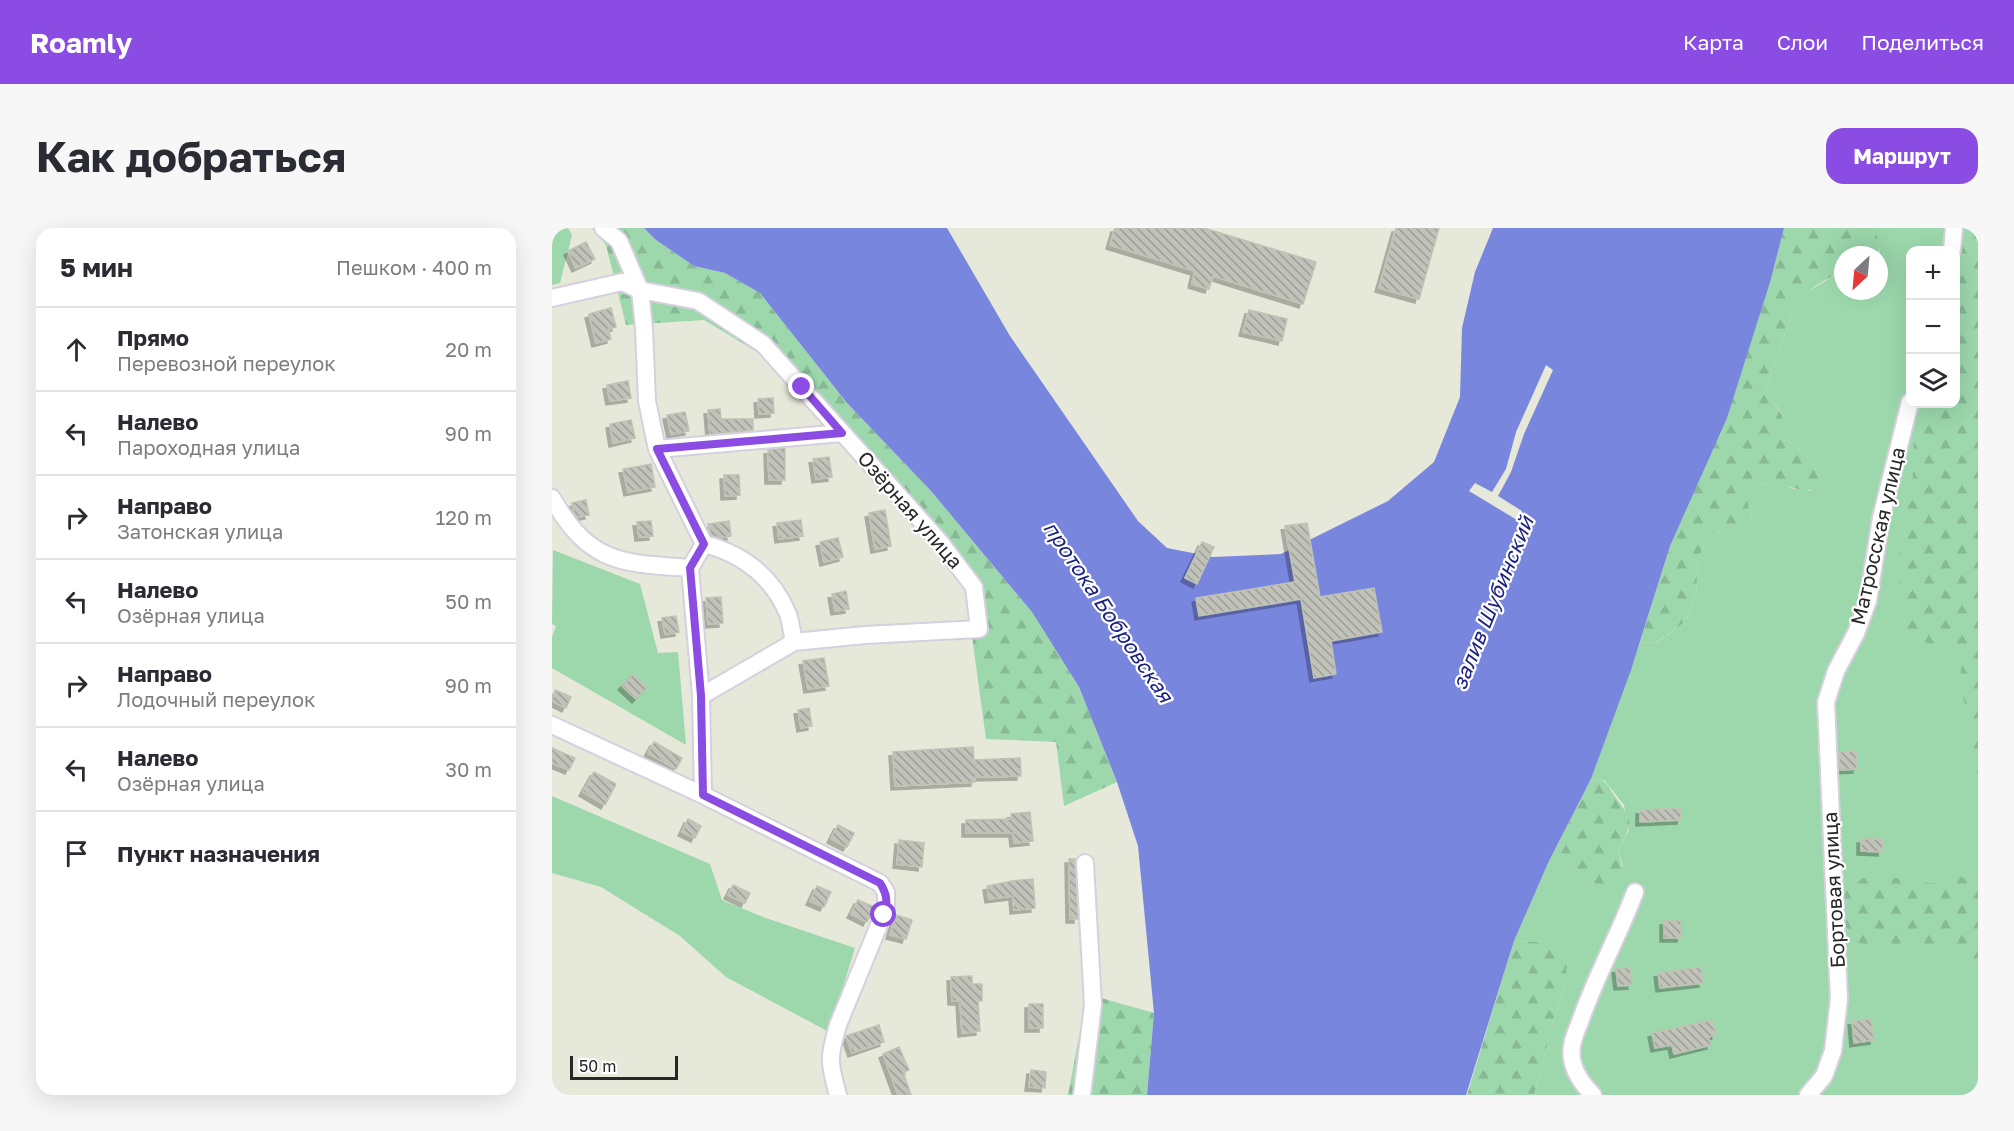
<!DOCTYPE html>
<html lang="ru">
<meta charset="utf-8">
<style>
:root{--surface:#fff;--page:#f7f7f7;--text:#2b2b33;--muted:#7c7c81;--line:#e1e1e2;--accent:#8b4ce3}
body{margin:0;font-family:"Golos Text",sans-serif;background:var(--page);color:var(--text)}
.controls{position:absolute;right:18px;top:18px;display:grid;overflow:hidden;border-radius:12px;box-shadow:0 6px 24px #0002}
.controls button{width:54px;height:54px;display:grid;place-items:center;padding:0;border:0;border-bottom:2px solid var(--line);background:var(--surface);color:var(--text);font:30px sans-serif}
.compass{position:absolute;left:1282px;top:18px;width:54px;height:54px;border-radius:50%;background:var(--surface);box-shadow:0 6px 24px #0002;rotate:206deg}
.scale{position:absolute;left:18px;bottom:15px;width:108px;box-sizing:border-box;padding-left:6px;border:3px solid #272727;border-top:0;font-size:16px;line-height:21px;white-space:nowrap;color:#272727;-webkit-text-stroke:4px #fff;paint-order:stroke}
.stop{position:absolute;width:18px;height:18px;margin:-14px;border:4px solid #8b4ce3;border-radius:50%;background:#fff}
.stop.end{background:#8b4ce3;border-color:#fff;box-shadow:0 2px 6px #0008}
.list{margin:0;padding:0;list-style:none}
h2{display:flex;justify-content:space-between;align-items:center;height:78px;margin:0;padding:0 24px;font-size:26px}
h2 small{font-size:20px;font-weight:400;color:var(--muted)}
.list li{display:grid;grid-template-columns:39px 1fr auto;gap:18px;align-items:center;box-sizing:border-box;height:84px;padding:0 24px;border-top:2px solid var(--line)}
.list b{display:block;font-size:22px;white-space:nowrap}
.list p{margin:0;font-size:20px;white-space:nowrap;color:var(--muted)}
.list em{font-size:20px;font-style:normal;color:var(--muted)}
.icon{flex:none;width:33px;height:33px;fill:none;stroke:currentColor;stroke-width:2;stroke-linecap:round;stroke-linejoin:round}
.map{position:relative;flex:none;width:1426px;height:867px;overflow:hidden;border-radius:18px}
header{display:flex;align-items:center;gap:36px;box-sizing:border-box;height:84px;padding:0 30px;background:var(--accent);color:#fff}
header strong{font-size:28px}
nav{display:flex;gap:33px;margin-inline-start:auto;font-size:21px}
.intro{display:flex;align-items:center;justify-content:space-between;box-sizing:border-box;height:144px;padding:0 36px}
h1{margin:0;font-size:42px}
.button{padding:15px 27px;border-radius:18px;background:var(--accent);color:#fff;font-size:21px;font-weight:700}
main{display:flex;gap:36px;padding:0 36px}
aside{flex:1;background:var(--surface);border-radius:18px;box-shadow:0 6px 24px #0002}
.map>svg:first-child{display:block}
.grass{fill:#9cd8ac;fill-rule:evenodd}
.forest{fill:url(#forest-firs)}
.water{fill:#7986de}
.pier{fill:#e6e8da}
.building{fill:url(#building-back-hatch);stroke:#bfc3b4;stroke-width:1.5;filter:url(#shadow)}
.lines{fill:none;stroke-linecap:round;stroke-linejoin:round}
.street-casing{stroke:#d6d0de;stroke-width:20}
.street{stroke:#fff;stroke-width:16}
.route{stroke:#8b4ce3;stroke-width:8}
.labels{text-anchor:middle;stroke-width:4.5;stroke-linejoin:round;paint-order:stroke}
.street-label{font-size:20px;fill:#272727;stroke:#fff}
.water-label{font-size:21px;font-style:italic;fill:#1d2285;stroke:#fff}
</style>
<header>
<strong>Roamly</strong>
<nav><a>Карта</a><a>Слои</a><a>Поделиться</a></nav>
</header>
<div class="intro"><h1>Как добраться</h1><a class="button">Маршрут</a></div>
<main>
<aside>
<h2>5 мин<small>Пешком · 400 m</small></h2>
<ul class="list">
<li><svg class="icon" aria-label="ahead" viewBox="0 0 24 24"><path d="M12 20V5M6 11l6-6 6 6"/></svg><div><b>Прямо</b><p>Перевозной переулок</p></div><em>20 m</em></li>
<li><svg class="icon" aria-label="left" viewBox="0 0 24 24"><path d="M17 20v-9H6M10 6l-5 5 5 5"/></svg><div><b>Налево</b><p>Пароходная улица</p></div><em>90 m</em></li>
<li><svg class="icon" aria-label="right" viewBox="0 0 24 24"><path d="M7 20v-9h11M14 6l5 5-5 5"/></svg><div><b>Направо</b><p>Затонская улица</p></div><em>120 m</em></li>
<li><svg class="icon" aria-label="left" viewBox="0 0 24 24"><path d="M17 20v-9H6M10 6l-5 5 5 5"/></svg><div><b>Налево</b><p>Озёрная улица</p></div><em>50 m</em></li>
<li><svg class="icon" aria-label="right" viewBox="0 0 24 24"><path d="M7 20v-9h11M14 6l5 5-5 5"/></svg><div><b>Направо</b><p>Лодочный переулок</p></div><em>90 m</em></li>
<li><svg class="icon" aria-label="left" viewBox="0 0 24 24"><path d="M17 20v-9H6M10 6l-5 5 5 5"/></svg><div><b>Налево</b><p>Озёрная улица</p></div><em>30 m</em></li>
<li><svg class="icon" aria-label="arrive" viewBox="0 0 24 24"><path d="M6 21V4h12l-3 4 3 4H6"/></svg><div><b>Пункт назначения</b></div></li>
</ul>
</aside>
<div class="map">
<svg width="1426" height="867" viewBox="0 0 1426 867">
<defs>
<pattern id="forest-firs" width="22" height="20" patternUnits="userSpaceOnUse" patternTransform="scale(1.5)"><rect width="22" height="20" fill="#9cd8ac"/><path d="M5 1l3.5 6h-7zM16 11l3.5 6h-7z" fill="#86b994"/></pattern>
<pattern id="building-back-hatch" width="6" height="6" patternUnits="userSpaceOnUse" patternTransform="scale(1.5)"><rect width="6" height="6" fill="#c1c3ba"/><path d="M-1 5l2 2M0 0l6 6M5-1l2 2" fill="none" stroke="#9d9e97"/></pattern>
<filter id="shadow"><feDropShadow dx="-4" dy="4" stdDeviation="0" flood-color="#0004"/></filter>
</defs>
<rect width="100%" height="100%" fill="#e6e8da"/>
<path class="grass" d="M 0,0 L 16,0 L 20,7 L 8,55 L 0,57 Z
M 1323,0 L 1426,0 L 1426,867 L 982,867 L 1003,788 L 1013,758 L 994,714 L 962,713 L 997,633 L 1043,656 L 1071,638 L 1066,622 L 1077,602 L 1072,577 L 1053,553 L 1039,551 L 1088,414 L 1104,415 L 1129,397 L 1135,390 L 1144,366 L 1146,331 L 1156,309 L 1161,303 L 1179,305 L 1200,297 C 1200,285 1194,276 1195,264 L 1201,258 L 1218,255 L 1227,255 L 1242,261 L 1250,260 L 1258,263 L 1270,255 L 1259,231 L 1234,211 L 1230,203 L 1230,186 L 1221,173 L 1215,168 L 1214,160 L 1244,74 L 1250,67 L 1285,46 L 1291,46 L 1291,63 L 1327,63 L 1328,24 ZM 1358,22 L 1404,22 L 1404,176 L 1358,176 Z
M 1,322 L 88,356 L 106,425 L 126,424 L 134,517 L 0,440 L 0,409 L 4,398 L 0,396 Z
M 0,568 L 158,636 L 170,672 L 211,689 L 303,720 L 277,804 L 174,749 L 128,708 L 49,659 L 0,645 Z"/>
<path class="forest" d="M 40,0 L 92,0 L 104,12 L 142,38 L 173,45 L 208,65 L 295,175 L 379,263 L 480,384 L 527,459 L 565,554 L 512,578 L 504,514 L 434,511 L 413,357 L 212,128 L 152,92 L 74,97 L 54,17 Z
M 1232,0 L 1323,0 C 1326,10 1328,20 1327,30 L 1327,27 L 1291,27 L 1291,46 C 1278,46 1252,65 1244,74 L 1214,160 L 1215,168 L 1221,173 L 1230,187 L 1230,203 L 1234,211 L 1259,231 L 1270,255 L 1266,261 C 1242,267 1216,244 1195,264 C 1194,276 1200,285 1200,297 C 1190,308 1175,305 1162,303 L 1156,309 L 1146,331 L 1144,366 L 1135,390 L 1129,397 L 1103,415 L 1088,414 L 1118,318 L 1219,51 Z
M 1416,0 L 1426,0 L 1426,547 L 1420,536 L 1417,520 L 1415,486 L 1407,451 L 1412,430 L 1400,419 L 1382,417 L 1367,412 L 1354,401 L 1350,385 L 1346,335 L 1361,249 L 1362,197 L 1366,176 L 1404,176 C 1404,119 1396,53 1416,0 Z
M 1039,551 C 1058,553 1054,556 1064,570 C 1083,595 1080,595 1066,622 L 1072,646 C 1064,654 1055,657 1043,656 L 997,633 Z
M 1395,644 L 1426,655 L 1426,737 C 1402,706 1331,733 1296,709 C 1289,704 1287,693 1287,684 C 1288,676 1291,666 1297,660 C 1320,635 1354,657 1384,655 Z
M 962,713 L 994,714 L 1006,722 L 1015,735 L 1013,758 L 1003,788 L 982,867 L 915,867 Z
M 535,766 L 602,785 L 595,867 L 516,867 Z"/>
<path class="water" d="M 92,0 L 395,0 L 458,108 L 586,293 L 615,320 L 661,329 L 729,326 L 836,273 L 882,234 L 908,169 L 910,100 L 923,44 L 941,0 L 1232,0 L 1219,51 L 1175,190 L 1118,318 L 1079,442 L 1039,551 L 997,633 L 962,713 L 914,867 L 595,867 L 602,785 L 586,618 L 565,554 L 527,459 L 480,384 L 379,263 L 295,175 L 208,65 L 173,45 L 142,38 L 104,12 Z"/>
<path class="pier" d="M 994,137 L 1001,142 L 972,206 L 959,244 L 946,268 L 970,283 L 965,292 L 917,263 L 923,255 L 940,264 L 954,241 L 964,204 Z"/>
<path class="building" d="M 563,0 L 652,0 L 764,34 L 751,76 L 661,48 L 657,61 L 640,56 L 643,43 L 558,17 Z
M 844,0 L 887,0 L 867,71 L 827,60 Z
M 34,14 L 43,31 L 24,40 L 16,23 Z
M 59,80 L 64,99 L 56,101 L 59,111 L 44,115 L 37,86 Z
M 697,82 L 735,91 L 730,113 L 691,104 Z
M 76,153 L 79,170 L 58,173 L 55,157 Z
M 221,170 L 222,185 L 207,186 L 206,171 Z
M 168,181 L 169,191 L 201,191 L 201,202 L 158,206 L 156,182 Z
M 133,184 L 137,203 L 119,206 L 115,187 Z
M 79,192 L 83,210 L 61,215 L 58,196 Z
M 233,220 L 233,252 L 217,252 L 216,222 Z
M 277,229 L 280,249 L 264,251 L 261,231 Z
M 99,236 L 103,259 L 76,264 L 71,241 Z
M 172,247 L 187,247 L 188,267 L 173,268 Z
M 34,272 L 37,287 L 26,289 L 22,285 L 20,275 Z
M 333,282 L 339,318 L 323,321 L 317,285 Z
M 249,292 L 251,308 L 227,311 L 225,295 Z
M 99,293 L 101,308 L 87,309 L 85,294 Z
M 177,293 L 179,308 L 167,310 L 159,307 L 156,296 Z
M 755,295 L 768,369 L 822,360 L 830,404 L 779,413 L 784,446 L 762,450 L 749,371 L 647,388 L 644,370 L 743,354 L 733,298 Z
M 286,310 L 291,329 L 272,334 L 268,314 Z
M 650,314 L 662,319 L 645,356 L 633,350 Z
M 294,363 L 297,381 L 283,383 L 280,366 Z
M 169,369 L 171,395 L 156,396 L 154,370 Z
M 124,388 L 127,404 L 113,406 L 110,390 Z
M 272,430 L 277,458 L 256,461 L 251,433 Z
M 81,446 L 95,460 L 84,471 L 70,458 Z
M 3,462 L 19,469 L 14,480 L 0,473 Z
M 257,480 L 260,498 L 249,500 L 246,482 Z
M 102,514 L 130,530 L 124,541 L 96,525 Z
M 421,519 L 422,532 L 468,530 L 469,548 L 423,549 L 423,554 L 343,558 L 341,524 Z
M 0,520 L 23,530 L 17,542 L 0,535 Z
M 1304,523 L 1305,541 L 1288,542 L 1287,524 Z
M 42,544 L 64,556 L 53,577 L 31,564 Z
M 1129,580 L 1129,592 L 1088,594 L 1088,582 Z
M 478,584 L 481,613 L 462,615 L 461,605 L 414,605 L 414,592 L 460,591 L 459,586 Z
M 136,591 L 149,598 L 143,610 L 130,604 Z
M 286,597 L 302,605 L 295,619 L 279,611 Z
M 1309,611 L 1331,611 L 1330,624 L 1309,623 Z
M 347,612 L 372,615 L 370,639 L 345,636 Z
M 517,631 L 523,631 L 526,691 L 518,691 Z
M 481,651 L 483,680 L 462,682 L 461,668 L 437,671 L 435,658 L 460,653 Z
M 181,657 L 198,665 L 193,675 L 176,667 Z
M 265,658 L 279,664 L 272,679 L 258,673 Z
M 306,672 L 322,679 L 315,694 L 299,686 Z
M 344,687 L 360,692 L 354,711 L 338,707 Z
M 1112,693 L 1129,693 L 1129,710 L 1112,710 Z
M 1078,739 L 1080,757 L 1066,758 L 1064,741 Z
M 1149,739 L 1151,755 L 1108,760 L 1106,745 Z
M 420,748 L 420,756 L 430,756 L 430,773 L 426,773 L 428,803 L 410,805 L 408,773 L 400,773 L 399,749 Z
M 477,776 L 491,776 L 491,800 L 477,800 Z
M 1319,791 L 1322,812 L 1302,815 L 1300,793 Z
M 1160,792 L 1164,807 L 1156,809 L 1159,817 L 1122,826 L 1120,817 L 1103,820 L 1100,805 Z
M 327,797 L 332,814 L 300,825 L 294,808 Z
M 347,819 L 357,842 L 351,844 L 359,867 L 346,867 L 331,826 Z
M 479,842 L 494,844 L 493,860 L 477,859 Z"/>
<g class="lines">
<g class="street-casing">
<path id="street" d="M 51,0 L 67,13 L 88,62 L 92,100 L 95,173 L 105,221 L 152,316 L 138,340
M 1400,22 L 1402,0
M 0,70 L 70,54 L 88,62 L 146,73 L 211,116 L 388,314 L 422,359 L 427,401 L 313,407 L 242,414 L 149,468
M 105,221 L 290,205
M 0,270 C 38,336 68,335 138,340 L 149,468 L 151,567
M 152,316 C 191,326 220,348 236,386 C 239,395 240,405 242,414
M 0,497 L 151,567 L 328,655 L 334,664 L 334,680 L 286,797 C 276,830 277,835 286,867
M 530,867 L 541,777 L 533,635
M 1041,867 C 1028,854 1017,837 1020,818 C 1021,809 1026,800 1029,791 C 1044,748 1067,707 1083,664
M 1256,867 L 1272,848 L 1281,823 L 1287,771 L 1274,474 L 1284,443 L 1304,405 L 1316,373 L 1329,290 L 1358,174"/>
</g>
<use href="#street" class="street"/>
</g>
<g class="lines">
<path class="route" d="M 250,159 L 290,205 L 105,221 L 152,316 L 138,340 L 149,468 L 151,567 L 328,655 C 335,666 336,674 332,687"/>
</g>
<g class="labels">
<g class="street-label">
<text transform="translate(358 282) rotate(49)" y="7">Озёрная улица</text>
<text transform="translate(1326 308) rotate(-77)" y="7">Матросская улица</text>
<text transform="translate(1282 662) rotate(-93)" y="7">Бортовая улица</text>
</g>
<g class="water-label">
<text transform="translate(941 375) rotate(-68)" y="7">залив Шубинский</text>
<text transform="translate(556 384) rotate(56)" y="7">протока Бобровская</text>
</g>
</g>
</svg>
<div class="controls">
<button>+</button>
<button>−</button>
<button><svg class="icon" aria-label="layers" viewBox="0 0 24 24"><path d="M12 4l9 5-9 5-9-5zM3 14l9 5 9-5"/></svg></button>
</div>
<svg class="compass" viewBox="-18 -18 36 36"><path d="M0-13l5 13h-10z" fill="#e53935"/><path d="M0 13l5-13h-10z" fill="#7c7c81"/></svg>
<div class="scale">50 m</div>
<div class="stop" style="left:332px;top:687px"></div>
<div class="stop end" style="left:250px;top:159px"></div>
</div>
</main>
